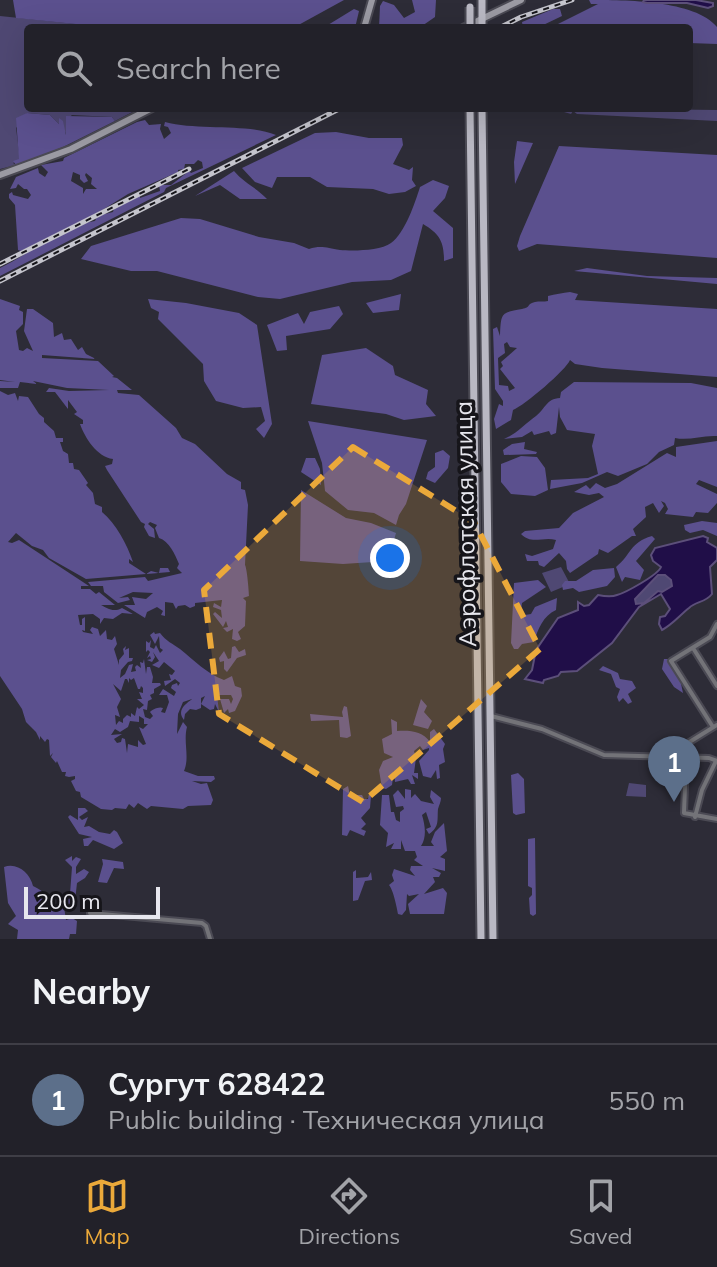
<!DOCTYPE html>
<meta charset="utf-8">
<style>
:root{--surface:#222129;--page:#2a2931;--text:#f1f3f6;--muted:#a2a3a8;--line:#3f3e46;--accent:#eba93a}
body{margin:0;font-family:Mulish,sans-serif;background:var(--page);color:var(--text)}
.scale{position:absolute;left:24px;bottom:20px;width:136px;box-sizing:border-box;padding-left:8px;border:4px solid #e7e7ee;border-top:0;font-size:22px;line-height:28px;white-space:nowrap;color:#e7e7ee;-webkit-text-stroke:6px #16151a;paint-order:stroke}
.you{position:absolute;left:390px;top:558px;width:28px;height:28px;margin:-20px;border:6px solid #fff;border-radius:50%;background:#1a73e8;box-shadow:0 0 0 12px #1a73e833}
.badge{display:grid;place-items:center;width:52px;height:52px;border-radius:50%;background:var(--accent);color:#fff;font-size:26px;font-weight:700}
.pin{position:absolute;translate:-50% -66px;filter:drop-shadow(0 2px 4px #0008)}
.pin::after{content:'';position:absolute;top:42px;width:28px;height:24px;background:inherit;clip-path:polygon(0 0,100% 0,50% 100%)}
.list{margin:0;padding:0;list-style:none}
h2{display:flex;justify-content:space-between;align-items:center;height:104px;margin:0;padding:0 32px;font-size:34px}
h2 small{font-size:26px;font-weight:400;color:var(--muted)}
.list li{display:grid;grid-template-columns:52px 1fr auto;gap:24px;align-items:center;box-sizing:border-box;height:112px;padding:0 32px;border-top:2px solid var(--line)}
.list b{display:block;font-size:30px;white-space:nowrap}
.list p{margin:0;font-size:26px;white-space:nowrap;color:var(--muted)}
.list em{font-size:26px;font-style:normal;color:var(--muted)}
.icon{flex:none;width:44px;height:44px;fill:none;stroke:currentColor;stroke-width:2;stroke-linecap:round;stroke-linejoin:round}
.map{position:relative;flex:none;width:717px;height:939px;overflow:hidden}
.search{position:absolute;background:var(--surface);box-shadow:0 8px 32px #0002;left:24px;right:24px;top:24px;height:88px;display:flex;align-items:center;gap:20px;box-sizing:border-box;padding:0 28px;border-radius:8px;color:var(--muted);font-size:30px}
.sheet{height:216px;background:var(--surface)}
nav{display:flex;justify-content:space-around;align-items:center;box-sizing:border-box;height:112px;border-top:2px solid var(--line);background:var(--surface);font-size:22px;color:var(--muted)}
nav a{display:grid;justify-items:center;gap:4px}
nav .on{color:var(--accent)}
.map>svg:first-child{display:block}
.green{fill:#4f4873}
.forest{fill:#5b508e;fill-rule:evenodd}
.water{fill:#200e48;stroke:#5c4f7a;stroke-width:2;fill-rule:evenodd}
.lines{fill:none;stroke-linecap:round;stroke-linejoin:round}
.street-casing{stroke:#4b4a54;stroke-width:8}
.secondary-casing{stroke:#4b4a54;stroke-width:10}
.primary-casing{stroke:#4b4a54;stroke-width:11}
.street{stroke:#737378;stroke-width:4}
.secondary{stroke:#9b9aa3;stroke-width:6}
.primary{stroke:#b9b8c3;stroke-width:7}
.rail-casing{stroke:#c4c4cc;stroke-width:5}
.rail{stroke:#16151a;stroke-width:2;stroke-dasharray:6;stroke-linecap:butt}
.primary-bridge-casing{stroke:#4b4a54;stroke-width:11;stroke-linecap:butt}
.primary-bridge{stroke:#b9b8c3;stroke-width:7}
.marked{fill:#eba93a;fill-opacity:0.2;stroke:#eba93a;stroke-width:6;stroke-dasharray:16 10;stroke-linejoin:round}
.labels{text-anchor:middle;stroke-width:7;stroke-linejoin:round;paint-order:stroke}
.street-label{font-size:24px;fill:#e7e7ee;stroke:#16151a}
</style>
<div class="map">
<svg width="717" height="939" viewBox="0 0 717 939">
<rect width="100%" height="100%" fill="#2d2c37"/>
<path class="green" d="M 0,16 L 115,28 L 28,28 L 28,108 L 140,108 L 115,121 L 112,117 L 72,115 L 66,120 L 67,136 L 60,121 L 59,124 L 50,115 L 27,113 L 16,128 L 20,160 L 13,163 L 16,165 L 0,169 Z
M 565,108 L 717,110 L 717,121 L 577,114 L 573,111 L 571,114 L 564,112 Z
M 561,567 L 570,584 L 551,592 L 542,573 Z
M 658,575 L 665,575 L 671,580 L 672,586 L 644,603 L 636,604 L 635,599 Z
M 629,783 L 646,785 L 646,797 L 626,796 Z"/>
<path class="forest" d="M 13,0 L 344,0 L 293,28 L 115,28 L 16,18 Z
M 412,0 L 436,0 L 435,17 L 419,28 L 379,28 L 380,6 L 383,1 L 394,5 L 404,18 L 415,12 Z
M 589,0 C 625,0 695,0 717,27 L 717,44 L 689,43 L 689,28 L 550,28 L 598,4 L 591,4 Z
M 354,9 L 359,11 L 355,28 L 323,28 Z
M 553,9 L 560,9 L 562,16 L 537,28 L 523,28 L 522,22 Z
M 27,113 L 50,115 L 59,124 L 59,118 L 63,121 L 66,135 L 66,116 L 112,117 L 115,121 L 63,147 L 16,165 L 13,161 L 19,159 L 16,118 Z
M 145,120 L 149,125 L 161,124 L 160,129 L 164,139 L 171,133 L 168,127 L 164,126 L 165,122 C 199,131 247,123 276,135 L 166,188 L 164,192 L 0,276 L 0,268 C 27,255 66,225 95,221 L 97,216 L 113,212 L 114,208 L 140,195 L 140,198 L 160,191 L 159,185 L 171,185 L 189,171 L 191,173 L 203,168 L 202,162 L 198,160 L 194,164 L 185,164 L 184,169 L 178,170 L 178,172 L 128,194 L 88,219 L 21,251 L 18,250 L 15,205 L 9,198 L 9,194 L 12,192 L 13,195 L 28,199 L 31,195 L 27,189 L 24,189 L 18,184 L 16,188 L 10,189 L 16,177 L 38,168 L 39,173 L 45,177 L 48,172 L 41,165 L 63,161 L 64,158 L 137,122 ZM 73,172 L 80,175 L 80,179 L 84,183 L 88,181 L 85,175 L 86,173 L 92,178 L 91,184 L 97,189 L 86,189 L 83,194 L 83,188 L 71,181 Z
M 336,132 L 369,138 L 402,138 L 403,145 L 393,164 L 409,170 L 413,167 L 412,180 L 416,186 L 405,192 L 389,194 L 373,189 L 327,187 L 310,177 L 277,177 L 272,188 L 255,182 L 242,168 L 315,133 Z
M 517,141 L 533,143 L 515,184 L 514,162 Z
M 559,146 L 717,155 L 717,258 L 537,244 L 519,251 L 517,246 L 520,236 Z
M 234,171 C 244,183 257,188 267,199 L 240,199 L 220,185 L 195,196 Z
M 433,180 L 449,186 L 445,198 L 433,211 L 453,228 L 453,258 L 444,261 C 444,242 440,234 423,224 L 411,271 L 391,280 L 352,282 L 280,299 L 258,297 L 157,271 L 131,271 L 81,259 L 91,246 L 181,218 L 200,219 L 259,237 L 294,243 L 309,249 C 321,245 327,248 340,250 C 353,251 380,251 391,243 C 405,233 415,203 420,187 Z
M 587,268 L 647,276 L 717,278 L 717,284 L 574,271 Z
M 570,292 L 578,294 L 575,300 L 717,309 L 717,377 L 602,368 L 575,364 L 570,360 C 566,370 525,405 513,410 L 511,420 L 496,429 L 494,419 L 499,404 L 503,406 L 503,401 L 495,389 L 493,329 L 497,327 L 500,336 C 501,312 501,313 522,309 C 532,307 525,305 535,302 C 539,301 544,302 548,301 L 548,296 C 555,294 563,293 570,292 ZM 507,342 L 510,347 L 517,348 L 501,362 L 503,366 L 500,369 L 515,388 L 509,391 L 508,386 L 499,385 L 498,358 L 505,353 L 504,344 Z
M 401,294 L 399,310 L 373,313 L 366,303 Z
M 0,299 L 20,306 L 19,310 L 23,312 L 23,324 L 16,331 L 19,350 L 23,351 L 27,348 L 33,351 L 24,331 L 27,309 L 33,309 L 53,323 L 54,337 L 62,333 L 64,340 L 71,339 L 78,350 L 82,347 L 86,354 L 96,359 L 42,355 L 42,358 L 98,361 L 114,376 L 112,377 L 117,378 L 132,390 L 117,390 L 118,393 L 139,395 L 176,428 L 182,438 L 195,444 L 227,474 L 241,482 L 241,489 L 245,490 L 248,505 L 245,565 C 247,568 249,592 249,596 L 243,598 L 246,601 L 245,626 L 238,632 L 241,639 L 237,641 L 232,639 L 233,629 L 227,632 L 223,628 L 228,627 L 226,621 L 223,627 L 213,614 L 215,612 L 222,618 L 221,610 L 213,607 L 214,603 L 221,607 L 222,600 L 195,603 L 195,606 L 190,608 L 185,605 L 178,606 L 176,609 L 173,603 L 165,602 L 165,616 L 161,615 L 163,611 L 157,607 L 147,612 L 145,618 L 124,605 L 135,605 L 132,597 L 146,599 L 153,593 L 133,592 L 119,598 L 128,597 L 130,600 L 118,603 L 104,592 L 103,586 L 91,586 L 88,582 L 145,577 L 148,581 L 182,573 L 177,568 L 179,564 C 175,554 169,541 159,538 L 155,528 L 157,525 L 150,522 L 148,524 L 154,529 L 155,538 L 149,536 L 144,527 L 145,524 L 141,522 L 107,470 L 105,466 L 112,464 L 113,459 C 97,457 85,438 80,424 L 83,424 L 83,420 L 74,414 L 77,412 L 68,400 L 68,409 L 55,392 L 46,392 L 49,388 L 69,391 L 109,390 L 67,388 L 33,381 L 37,384 L 20,382 L 18,388 L 0,388 L 0,381 L 15,382 L 0,380 Z
M 148,299 L 186,303 L 239,313 L 257,325 L 272,424 L 264,438 L 256,429 L 265,421 L 261,407 L 243,408 L 216,401 L 204,381 L 203,364 L 158,319 L 159,312 L 151,308 Z
M 339,306 L 343,314 L 330,329 L 286,336 L 287,350 L 277,351 L 267,325 L 298,313 L 304,324 L 310,312 Z
M 366,348 L 393,366 L 395,375 L 428,390 L 426,404 L 436,416 L 404,420 L 386,414 L 311,404 L 322,355 Z
M 574,382 L 691,383 L 717,388 L 717,436 C 702,435 689,441 675,438 L 674,445 L 659,452 L 647,464 L 618,476 L 607,472 L 582,483 L 550,489 L 551,480 L 588,478 L 598,474 L 592,446 L 595,434 L 567,430 L 560,417 L 559,407 L 556,433 L 551,435 L 549,431 L 534,435 L 532,431 L 522,437 L 504,439 C 515,435 526,423 536,416 C 546,408 546,399 560,398 L 561,392 Z
M 0,391 L 8,395 L 15,393 L 18,401 L 19,396 L 28,397 L 39,414 L 44,418 L 44,422 L 54,431 L 56,438 L 63,438 L 63,442 L 60,442 L 63,451 L 68,454 L 69,463 L 73,463 L 74,469 L 79,470 L 88,483 L 86,485 L 93,493 L 95,504 L 102,507 L 102,512 C 116,524 127,544 133,562 L 129,559 L 129,563 L 146,574 L 151,571 L 159,573 L 160,568 L 168,568 L 170,572 L 86,579 L 49,558 L 43,550 L 32,546 L 16,533 L 8,542 L 12,543 L 19,540 L 89,586 L 81,586 L 81,589 L 90,589 L 96,594 L 99,592 L 115,605 L 101,605 C 107,608 113,613 122,608 L 133,614 L 122,613 L 113,619 L 104,618 L 100,624 L 100,619 L 93,614 L 78,615 L 80,625 L 82,625 L 82,619 L 85,617 L 85,631 L 82,630 L 83,632 L 93,634 L 90,630 L 92,627 L 98,629 L 100,636 L 106,630 L 107,639 L 112,640 L 115,636 L 117,644 L 114,649 L 119,665 L 119,660 L 124,654 L 123,649 L 126,646 L 125,650 L 129,648 L 129,658 L 133,658 L 132,661 L 128,662 L 121,670 L 120,678 L 125,674 L 129,665 L 133,664 L 131,672 L 136,671 L 135,667 L 137,665 L 141,668 L 140,662 L 143,663 L 144,659 L 146,674 L 147,667 L 150,667 L 153,677 L 152,683 L 160,683 L 161,685 L 154,689 L 154,693 L 150,695 L 152,699 L 148,701 L 147,710 L 143,709 L 145,717 L 150,719 L 153,716 L 150,712 C 151,710 159,706 163,708 L 161,712 L 165,713 L 169,702 L 167,695 L 159,695 L 163,689 L 174,696 L 176,692 L 171,688 L 172,685 L 177,683 L 178,686 L 180,683 L 175,679 L 165,686 L 164,681 L 171,680 L 169,674 L 172,675 L 175,671 L 164,662 L 159,668 L 152,665 L 159,661 L 153,652 L 155,657 L 152,662 L 147,660 L 151,659 L 150,656 L 147,658 L 150,652 L 148,650 L 146,652 L 146,641 L 149,643 L 151,640 L 150,647 L 154,649 L 156,645 L 160,653 L 163,650 L 160,648 L 159,636 L 155,644 L 150,635 L 154,632 L 155,634 L 160,633 C 166,641 173,644 180,649 C 195,661 206,673 224,680 L 232,676 L 235,686 L 241,688 L 242,696 L 235,711 L 229,713 L 228,709 L 224,713 L 220,699 L 229,699 L 231,704 L 233,699 L 231,695 L 217,695 L 219,712 L 215,704 L 214,709 L 210,710 L 201,704 L 205,696 L 201,698 L 201,708 L 196,710 L 190,709 L 185,714 L 184,720 C 176,710 186,704 192,699 L 183,702 L 178,714 L 177,734 L 183,722 L 187,727 C 183,742 190,757 184,771 L 198,776 L 214,776 L 215,779 L 211,782 L 192,781 L 201,784 L 207,783 L 213,800 L 211,805 L 188,806 L 183,809 L 151,806 L 147,809 L 138,803 L 134,808 L 129,804 L 126,809 L 115,808 L 112,810 L 101,809 L 81,797 L 80,792 L 76,791 L 71,781 L 75,779 L 75,776 L 69,777 L 65,776 L 66,772 L 62,772 L 57,761 L 56,763 L 51,757 L 53,753 L 50,756 L 49,740 L 47,739 L 45,742 L 40,736 L 40,740 L 36,732 L 26,722 L 22,709 L 0,676 ZM 129,678 L 131,680 L 134,678 L 138,689 L 140,689 L 141,686 L 143,688 L 143,693 L 139,692 L 142,699 L 137,699 L 144,705 L 139,709 L 137,707 L 135,716 L 131,713 L 131,717 L 127,715 L 123,719 L 123,723 L 119,721 L 116,725 L 115,715 L 120,717 L 117,707 L 121,699 L 113,684 L 121,691 L 125,679 L 127,679 L 129,683 ZM 139,716 L 144,719 L 144,724 L 148,724 L 143,729 L 139,727 L 146,744 L 143,745 L 138,740 L 138,747 L 128,744 L 127,753 L 125,739 L 122,738 L 121,742 L 117,743 L 114,739 L 122,734 L 111,735 L 115,729 L 120,732 L 128,727 L 130,721 L 139,722 Z
M 308,421 L 427,440 L 406,504 L 399,515 L 396,525 L 374,513 L 348,510 L 325,491 L 322,463 Z
M 717,441 L 717,487 L 699,480 L 696,484 L 717,494 L 717,503 L 708,513 L 696,512 L 693,517 L 665,514 L 668,509 L 665,503 L 661,501 L 664,506 L 659,513 L 653,503 L 645,507 L 646,517 L 633,529 L 636,536 L 632,536 L 608,553 L 599,549 L 598,554 L 570,573 L 567,569 L 566,561 L 559,553 L 544,567 L 539,565 L 538,561 L 527,561 L 525,554 L 532,556 L 553,549 L 556,540 C 544,536 531,545 521,534 L 525,531 L 559,528 L 573,513 L 604,497 L 599,493 L 589,495 L 574,492 L 586,485 L 590,489 L 596,483 L 605,488 L 617,484 L 667,453 L 676,457 L 676,447 Z
M 525,442 L 524,449 L 537,452 L 536,454 L 504,455 L 503,450 L 512,444 Z
M 443,450 L 450,456 L 448,468 L 435,483 L 426,479 L 428,472 L 435,467 L 435,453 Z
M 521,456 L 537,457 L 545,468 L 548,490 L 535,496 L 511,494 L 501,482 L 501,464 Z
M 306,458 L 315,458 L 320,469 L 321,485 L 301,472 Z
M 301,490 L 346,518 L 371,523 L 396,533 L 388,561 L 343,564 L 300,561 Z
M 702,521 L 717,523 L 717,536 L 703,530 L 690,533 L 685,530 L 684,525 Z
M 652,536 L 655,539 L 636,561 L 644,570 L 640,580 L 625,577 L 622,582 L 616,567 C 632,554 629,543 652,536 Z
M 614,568 L 615,577 L 607,586 L 579,592 L 573,588 L 563,590 L 562,585 L 565,581 L 576,581 L 593,570 Z
M 538,580 L 546,587 L 522,603 L 521,610 L 525,615 L 531,614 L 535,607 L 557,598 L 556,610 C 543,616 538,629 534,642 L 522,644 L 518,649 L 514,649 L 511,643 L 514,583 Z
M 235,646 L 239,652 L 245,649 L 246,655 L 237,658 L 227,672 L 224,669 L 224,661 L 220,662 L 219,658 L 224,651 L 228,659 L 231,658 L 232,647 Z
M 664,659 L 669,659 L 680,679 L 683,693 L 674,687 L 662,669 Z
M 603,666 L 618,673 L 620,679 L 632,681 L 636,688 L 628,694 L 632,702 L 628,704 L 623,698 L 619,702 L 617,697 L 620,689 L 616,687 L 611,674 L 599,670 Z
M 421,699 L 427,706 L 424,712 L 432,721 L 428,729 L 413,725 Z
M 344,706 L 347,707 L 351,736 L 347,738 L 340,737 L 339,720 L 311,721 L 310,714 L 343,717 L 342,712 Z
M 391,719 L 397,722 L 397,731 C 409,730 423,731 430,742 L 430,732 L 434,729 L 445,744 L 443,749 L 445,762 L 439,765 L 440,778 L 437,779 L 436,770 L 431,778 L 423,776 L 419,761 L 429,750 L 429,748 L 423,750 L 420,746 L 414,751 L 416,758 L 414,773 L 418,773 L 418,779 L 412,775 L 415,784 L 411,784 L 408,779 L 395,782 L 394,770 L 392,785 L 386,789 L 382,788 L 379,770 L 383,761 L 393,757 L 384,753 L 382,739 L 392,734 Z
M 518,773 L 524,779 L 525,813 L 516,815 L 513,813 L 511,775 Z
M 348,786 L 350,795 L 362,795 L 364,799 L 368,799 L 369,794 L 371,796 L 370,808 L 361,818 L 366,824 L 361,829 L 366,831 L 364,836 L 350,830 L 347,836 L 342,835 L 343,789 Z
M 405,789 L 411,790 L 411,798 L 415,794 L 421,801 L 434,804 L 430,797 L 431,790 L 441,798 C 441,802 439,805 438,809 C 437,819 440,827 429,834 L 426,829 L 431,827 L 426,812 L 422,815 C 425,825 427,837 421,846 L 434,846 L 431,842 L 435,832 L 444,823 L 447,851 L 440,857 L 445,859 L 445,871 L 432,868 L 441,873 L 439,877 L 433,877 L 435,882 L 424,894 L 443,888 L 447,893 L 444,914 L 410,914 L 408,904 L 419,894 L 409,896 L 407,894 L 406,910 L 402,915 L 398,914 C 397,908 393,889 389,885 L 394,881 L 392,875 L 394,869 L 415,876 L 410,870 L 411,866 L 423,866 L 414,860 L 417,857 L 415,851 L 405,851 L 401,840 L 401,849 L 391,849 L 394,843 L 386,847 L 388,833 L 380,825 L 382,795 L 389,795 L 391,812 L 394,812 L 396,820 L 400,822 L 400,812 L 404,809 L 403,806 L 396,807 L 393,795 L 398,790 L 405,799 Z
M 78,808 L 85,808 L 88,811 L 79,817 L 82,820 L 88,817 L 84,827 L 89,826 L 99,832 L 110,834 L 114,830 L 117,832 L 123,843 L 114,849 L 93,840 L 88,846 L 84,846 L 83,839 L 92,837 L 79,834 L 68,817 L 70,815 L 78,820 Z
M 535,838 L 536,914 L 533,916 L 530,914 L 529,898 L 532,895 L 532,888 L 528,886 L 528,839 Z
M 72,856 L 72,861 L 76,857 L 81,859 L 76,867 L 76,874 L 84,869 L 89,872 L 85,878 L 77,883 L 75,901 L 64,907 L 66,920 L 72,918 L 77,921 L 76,934 L 70,934 L 69,939 L 17,939 L 18,930 L 8,924 L 16,916 L 8,903 L 4,867 C 17,862 30,873 33,886 C 47,893 50,897 57,910 L 70,894 L 72,867 L 65,860 Z
M 102,859 L 123,862 L 124,869 L 114,868 L 107,883 L 98,882 L 103,864 Z
M 356,870 L 356,878 L 368,877 L 371,872 L 372,880 L 365,881 L 358,900 L 353,901 L 353,872 Z"/>
<path class="water" d="M 644,0 L 696,0 L 713,3 L 713,6 L 708,8 L 687,3 L 647,3 L 643,2 Z
M 703,536 L 708,538 L 707,542 L 717,548 L 717,560 L 710,567 L 712,594 C 705,603 696,601 689,608 C 679,616 673,624 662,630 L 659,624 L 660,617 L 665,616 L 670,609 L 661,594 L 639,607 L 612,643 L 577,671 L 561,672 L 558,676 L 544,680 L 543,683 L 525,679 L 532,670 L 536,650 L 558,618 L 578,610 L 578,602 L 584,606 L 589,605 L 598,595 C 603,596 612,597 617,595 C 625,593 658,575 661,567 L 653,561 L 651,555 L 655,548 ZM 658,575 L 665,575 L 671,580 L 672,586 L 662,592 L 658,591 L 644,603 L 636,604 L 635,599 Z"/>
<g class="lines">
<g class="street-casing">
<path id="street" d="M 693,648 L 717,686
M 491,716 L 542,729 L 604,755 L 709,758 L 717,761
M 713,727 L 671,661 L 710,637 L 717,624
M 675,757 L 683,746 L 717,725
M 686,758 L 684,813 L 717,819
M 695,817 L 702,790 L 716,761
M 90,913 L 202,923 L 206,926 L 210,939"/>
</g>
<g class="secondary-casing">
<path id="secondary" d="M 364,28 L 372,0
M 463,28 L 521,0
M 0,175 L 71,149 L 152,108"/>
</g>
<g class="primary-casing">
<path id="primary" d="M 482,0 L 482,28
M 470,108 L 481,939
M 482,108 L 493,939"/>
</g>
<use href="#street" class="street"/>
<use href="#secondary" class="secondary"/>
<use href="#primary" class="primary"/>
<g class="rail-casing">
<path id="rail" d="M 499,28 L 521,17 L 572,0
M 0,264 L 189,169
M 0,281 L 341,108"/>
</g>
<use href="#rail" class="rail"/>
<g class="primary-bridge-casing">
<path id="primary-bridge" d="M 470,7 L 470,28"/>
</g>
<use href="#primary-bridge" class="primary-bridge"/>
</g>
<path class="marked" d="M 353,447 L 474,522 L 540,649 L 363,802 L 219,714 L 204,590 Z"/>
<g class="labels">
<g class="street-label">
<text transform="translate(466 524) rotate(-91)" y="8">Аэрофлотская улица</text>
</g>
</g>
</svg>
<div class="scale">200 m</div>
<div class="you"></div>
<div class="pin badge" style="left:674px;top:802px;background:#5c6f8a">1</div>
<div class="search"><svg class="icon" aria-label="search" viewBox="0 0 24 24"><circle cx="10" cy="10" r="6"/><path d="M15 15l6 6"/></svg>Search here</div>
</div>
<section class="sheet">
<h2>Nearby<small></small></h2>
<ul class="list">
<li><span class="badge" style="background:#5c6f8a">1</span><div><b>Сургут 628422</b><p>Public building · Техническая улица</p></div><em>550 m</em></li>
</ul>
</section>
<nav>
<a class="on"><svg class="icon" aria-label="map" viewBox="0 0 24 24"><path d="M3 6l6-2 6 2 6-2v14l-6 2-6-2-6 2zM9 4v14M15 6v14"/></svg>Map</a>
<a><svg class="icon" aria-label="directions" viewBox="0 0 24 24"><path d="M12 3l9 9-9 9-9-9zM9 14v-3h6M13 9l2 2-2 2"/></svg>Directions</a>
<a><svg class="icon" aria-label="saved" viewBox="0 0 24 24"><path d="M7 4h10v16l-5-4-5 4z"/></svg>Saved</a>
</nav>
